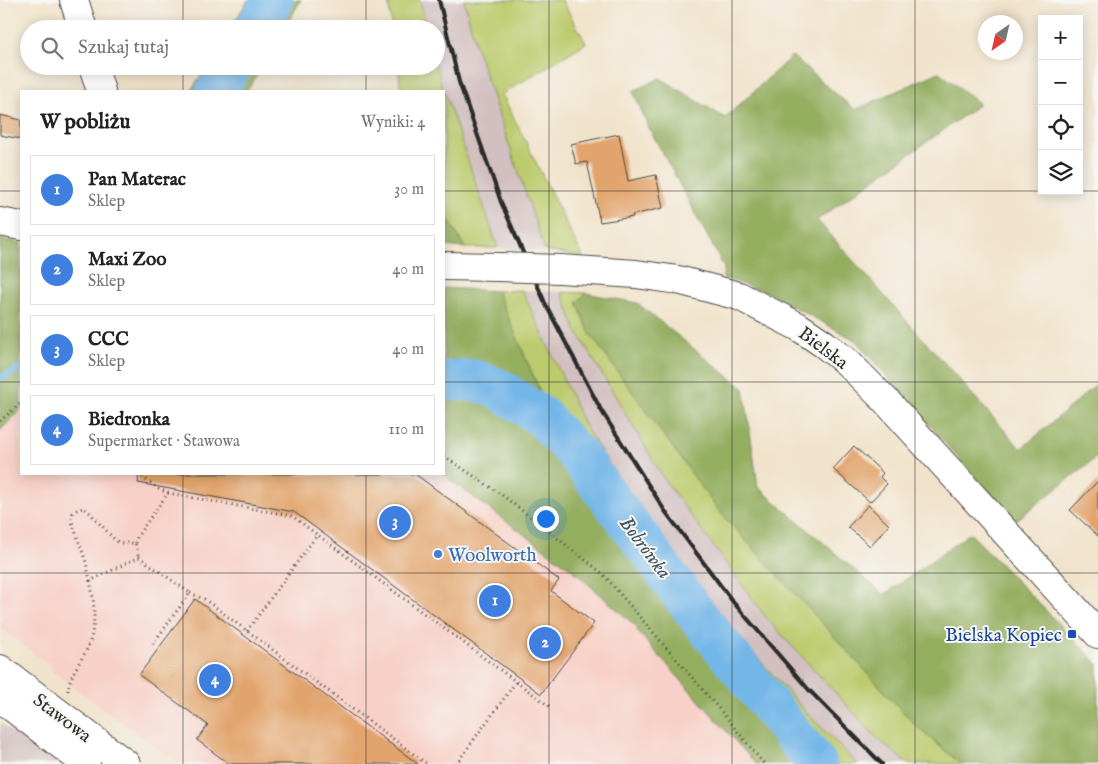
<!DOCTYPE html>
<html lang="pl">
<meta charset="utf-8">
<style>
:root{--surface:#fff;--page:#f2f2f2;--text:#222;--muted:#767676;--line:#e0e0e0;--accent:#c8321e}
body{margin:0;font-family:"IM FELL English",serif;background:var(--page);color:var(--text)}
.controls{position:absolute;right:15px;top:15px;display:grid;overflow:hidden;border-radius:0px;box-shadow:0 2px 12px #0003}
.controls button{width:45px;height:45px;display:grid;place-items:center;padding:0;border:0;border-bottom:1px solid var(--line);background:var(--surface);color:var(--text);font:25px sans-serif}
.compass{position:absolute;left:978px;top:15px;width:45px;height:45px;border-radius:50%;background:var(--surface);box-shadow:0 2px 12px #0003;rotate:214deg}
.you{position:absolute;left:545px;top:518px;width:18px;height:18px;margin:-12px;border:4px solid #fff;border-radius:50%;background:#1a73e8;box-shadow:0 0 0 8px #1a73e833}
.badge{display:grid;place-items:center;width:32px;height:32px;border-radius:50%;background:var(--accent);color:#fff;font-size:16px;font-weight:700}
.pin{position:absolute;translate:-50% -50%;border:2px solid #fff;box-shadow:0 1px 5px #0006}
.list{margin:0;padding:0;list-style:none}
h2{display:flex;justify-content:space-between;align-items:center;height:65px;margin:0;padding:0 20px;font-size:21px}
h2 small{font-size:16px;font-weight:400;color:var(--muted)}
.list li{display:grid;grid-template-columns:32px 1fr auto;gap:15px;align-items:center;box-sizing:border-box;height:70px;margin:0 10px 10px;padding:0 10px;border:1px solid var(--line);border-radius:0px}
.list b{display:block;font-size:19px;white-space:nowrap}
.list p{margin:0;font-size:16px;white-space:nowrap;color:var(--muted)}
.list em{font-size:16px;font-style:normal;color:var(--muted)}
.icon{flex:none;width:28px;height:28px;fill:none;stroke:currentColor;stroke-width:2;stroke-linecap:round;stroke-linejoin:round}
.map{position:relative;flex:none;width:1098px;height:764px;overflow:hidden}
.search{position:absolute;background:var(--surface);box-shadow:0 2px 12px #0003;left:20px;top:20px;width:425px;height:55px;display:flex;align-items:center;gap:12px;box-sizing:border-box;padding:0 18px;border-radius:28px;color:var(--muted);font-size:19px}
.panel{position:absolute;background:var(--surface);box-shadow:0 2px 12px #0003;left:20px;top:90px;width:425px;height:385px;border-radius:0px}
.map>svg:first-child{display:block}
.built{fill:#f7d1c8}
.industrial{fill:#d2bfc0}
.green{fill:#bbca6c;stroke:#737a4c}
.forest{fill:#94ae60;stroke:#606c46}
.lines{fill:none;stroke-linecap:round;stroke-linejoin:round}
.stream{stroke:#73b6e8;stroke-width:7}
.river{stroke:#73b6e8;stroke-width:41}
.building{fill:#e2a46d}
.minor-casing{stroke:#494743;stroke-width:30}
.path{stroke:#494743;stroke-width:3;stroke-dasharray:1 4;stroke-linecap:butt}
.minor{stroke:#fff;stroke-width:28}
.rail{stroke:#2b2b2b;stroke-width:4}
.minor-bridge-casing{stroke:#494743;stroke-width:30;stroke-linecap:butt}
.minor-bridge{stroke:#fff;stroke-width:28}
.grid{fill:none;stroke:#2b2b2b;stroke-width:1;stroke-opacity:0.55}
.shop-dot{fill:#3f7fe0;stroke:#f6f6f2;stroke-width:2}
.transit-dot{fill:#1a4fb4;stroke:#f6f6f2;stroke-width:2}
.labels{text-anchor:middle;stroke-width:4;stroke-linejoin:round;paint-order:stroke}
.street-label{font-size:19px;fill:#2b2b2b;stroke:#f6f6f2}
.shop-label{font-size:19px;fill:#366cbe;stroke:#f6f6f2;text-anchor:start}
.transit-label{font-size:19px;fill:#164399;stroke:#f6f6f2;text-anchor:end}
.water-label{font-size:20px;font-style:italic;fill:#415564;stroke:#f6f6f2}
</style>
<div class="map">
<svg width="1098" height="764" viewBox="0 0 1098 764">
<rect width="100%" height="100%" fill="#f6f6f2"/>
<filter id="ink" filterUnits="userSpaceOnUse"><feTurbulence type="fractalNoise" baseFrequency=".02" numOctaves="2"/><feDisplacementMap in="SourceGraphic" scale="10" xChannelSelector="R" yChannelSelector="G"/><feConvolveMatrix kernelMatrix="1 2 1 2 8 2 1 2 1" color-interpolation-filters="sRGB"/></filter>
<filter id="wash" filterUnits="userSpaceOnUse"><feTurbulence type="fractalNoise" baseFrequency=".0096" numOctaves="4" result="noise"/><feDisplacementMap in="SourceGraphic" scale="20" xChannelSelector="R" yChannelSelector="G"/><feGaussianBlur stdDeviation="1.12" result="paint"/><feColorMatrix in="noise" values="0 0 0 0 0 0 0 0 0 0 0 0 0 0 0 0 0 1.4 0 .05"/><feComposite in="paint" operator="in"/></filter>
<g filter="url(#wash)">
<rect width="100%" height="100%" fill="#f1e3cb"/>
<path class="built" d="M 21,409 L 21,474 L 442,474 L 570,568 L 639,629 L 638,631 L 756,764 L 179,764 L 53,672 L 50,665 L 0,628 L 0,431 Z"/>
<path class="industrial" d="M 420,0 L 464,0 L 476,47 L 545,251 L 498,248 L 440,79 L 436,63 L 436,29 L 428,29 Z
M 522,290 L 562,292 L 576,330 L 666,482 L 768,620 L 878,739 L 908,764 L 857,764 L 805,711 L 723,619 L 655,534 L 586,428 Z
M 0,723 L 59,764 L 0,764 Z"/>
<path class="green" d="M 388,0 L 420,0 L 428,29 L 392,29 Z
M 464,0 L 562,0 L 586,43 L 502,94 L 583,257 L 545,251 L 476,47 Z
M 436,63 L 440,79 L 498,248 L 465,248 L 444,212 L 444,91 L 401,91 L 398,66 L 436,66 Z
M 522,290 L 586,428 L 655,534 L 723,619 L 805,711 L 857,764 L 832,764 L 679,605 L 567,455 L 497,291 Z
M 562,292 L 586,293 L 577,302 L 916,726 L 961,764 L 908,764 L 878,739 L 768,620 L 666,482 L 576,330 Z"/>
<path class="forest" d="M 248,0 L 301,0 L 284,29 L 230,29 Z
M 792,56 L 855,110 L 939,72 L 980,104 L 817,220 L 1021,449 L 1098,383 L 1098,456 L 1014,522 L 855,340 L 767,292 L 723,278 L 724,267 L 647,124 L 633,91 L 660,78 L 725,118 Z
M 207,66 L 262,66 L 247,91 L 189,91 L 192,89 Z
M 444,212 L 465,248 L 444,246 Z
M 0,239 L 21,243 L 21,409 L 0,431 Z
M 444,288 L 497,291 L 567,455 L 679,605 L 832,764 L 756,764 L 637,631 L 638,628 L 570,568 L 442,474 L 444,474 Z
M 586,293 L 637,303 L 744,389 L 758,487 L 884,595 L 970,533 L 1098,664 L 1098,764 L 961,764 L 916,726 L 719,511 L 590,334 L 577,302 Z"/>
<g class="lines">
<path class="stream" d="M 0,378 L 21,368"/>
<path class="river" d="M 255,29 L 273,0
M 216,91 L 232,66
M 444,381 L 475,380 L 499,389 L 541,416 L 576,453 L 697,615 L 817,764"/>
</g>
<g id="blocks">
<path class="building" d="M 0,115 L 21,120 L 21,139 L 0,135 Z
M 619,134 L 628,181 L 656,175 L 663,208 L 632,215 L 633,217 L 600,222 L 587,162 L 576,164 L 571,144 Z
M 854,446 L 883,473 L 880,477 L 887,484 L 870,502 L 833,469 Z
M 139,474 L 415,474 L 559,580 L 551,591 L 594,623 L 541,694 L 294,512 L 138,483 Z
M 1098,481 L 1098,536 L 1070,510 Z
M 868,505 L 889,525 L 870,546 L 848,527 Z
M 195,599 L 311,685 L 418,764 L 229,764 L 197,740 L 208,725 L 139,675 Z"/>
</g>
</g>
<g filter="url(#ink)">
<use href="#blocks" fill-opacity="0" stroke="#494743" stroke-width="1"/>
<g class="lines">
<g class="minor-casing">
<path id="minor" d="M 74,0 L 83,29
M 93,66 L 101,91
M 0,222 L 21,226
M 444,266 L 498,267
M 560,269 L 636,274 L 678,280 L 739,296 L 799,327 L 824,344 L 848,363 L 887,402 L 1098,634
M 0,669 L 126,764
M 0,698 L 86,764"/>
</g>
<path class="path" d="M 0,421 L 21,403
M 444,456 L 502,495 L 602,573 L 721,711 L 764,764
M 138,474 L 159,489 L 168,493
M 135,543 L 138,535 L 168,493 L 292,516 L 549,706
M 90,581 L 86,562 L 72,522 L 73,513 L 78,509 L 84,508 L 90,513 L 115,540 L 120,543 L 135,543 L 139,557
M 190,593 L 204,599 L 427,764
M 247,631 L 317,535
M 68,691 C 69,676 80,663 86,651 C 97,629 95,604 90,581 L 139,557 L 190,593 L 152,645
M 456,764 L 516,682"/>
<use href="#minor" class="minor"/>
<path class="rail" d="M 439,0 L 459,82 L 501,202 L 546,305 L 601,410 L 665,511 L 733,602 L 809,690 L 882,764"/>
<g class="minor-bridge-casing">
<path id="minor-bridge" d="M 498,267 L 560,269"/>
</g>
<use href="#minor-bridge" class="minor-bridge"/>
</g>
</g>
<path class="grid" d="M 183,0 L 183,29M 366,0 L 366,29M 549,0 L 549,764M 732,0 L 732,764M 915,0 L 915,764M 183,66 L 183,91M 366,66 L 366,91M 0,191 L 21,191M 444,191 L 1042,191M 1079,191 L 1098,191M 0,382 L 21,382M 444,382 L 1098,382M 183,474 L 183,764M 366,474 L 366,764M 0,573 L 1098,573"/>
<circle class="shop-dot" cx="438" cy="554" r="5"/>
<rect class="transit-dot" x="1067" y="629" width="10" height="10" rx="2.5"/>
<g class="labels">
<g class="street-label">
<text transform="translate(824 347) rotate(37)" y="7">Bielska</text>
<text transform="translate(63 717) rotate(37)" y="7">Stawowa</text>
</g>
<g class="shop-label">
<text x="448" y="561">Woolworth</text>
</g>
<g class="transit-label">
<text x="1062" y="641">Bielska Kopiec</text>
</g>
<g class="water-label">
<text transform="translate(646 547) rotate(53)" y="7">Bobrówka</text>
</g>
</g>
</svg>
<div class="controls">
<button>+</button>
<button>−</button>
<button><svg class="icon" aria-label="locate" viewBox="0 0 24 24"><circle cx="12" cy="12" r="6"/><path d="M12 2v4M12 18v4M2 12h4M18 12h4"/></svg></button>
<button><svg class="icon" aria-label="layers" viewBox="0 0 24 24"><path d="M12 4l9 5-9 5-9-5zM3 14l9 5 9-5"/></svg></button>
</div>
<svg class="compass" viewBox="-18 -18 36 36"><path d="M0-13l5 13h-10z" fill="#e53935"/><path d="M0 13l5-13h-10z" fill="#767676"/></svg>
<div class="you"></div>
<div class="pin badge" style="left:495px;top:601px;background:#3f7fe0">1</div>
<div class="pin badge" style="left:545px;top:643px;background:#3f7fe0">2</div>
<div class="pin badge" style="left:395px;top:522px;background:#3f7fe0">3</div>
<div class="pin badge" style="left:215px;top:680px;background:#3f7fe0">4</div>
<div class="search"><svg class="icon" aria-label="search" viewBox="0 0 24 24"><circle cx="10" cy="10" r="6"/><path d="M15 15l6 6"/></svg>Szukaj tutaj</div>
<section class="panel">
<h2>W pobliżu<small>Wyniki: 4</small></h2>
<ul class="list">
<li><span class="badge" style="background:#3f7fe0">1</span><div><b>Pan Materac</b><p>Sklep</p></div><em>30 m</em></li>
<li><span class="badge" style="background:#3f7fe0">2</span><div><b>Maxi Zoo</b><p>Sklep</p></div><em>40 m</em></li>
<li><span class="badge" style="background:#3f7fe0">3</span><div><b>CCC</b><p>Sklep</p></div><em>40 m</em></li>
<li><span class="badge" style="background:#3f7fe0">4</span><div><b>Biedronka</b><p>Supermarket · Stawowa</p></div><em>110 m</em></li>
</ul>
</section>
</div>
